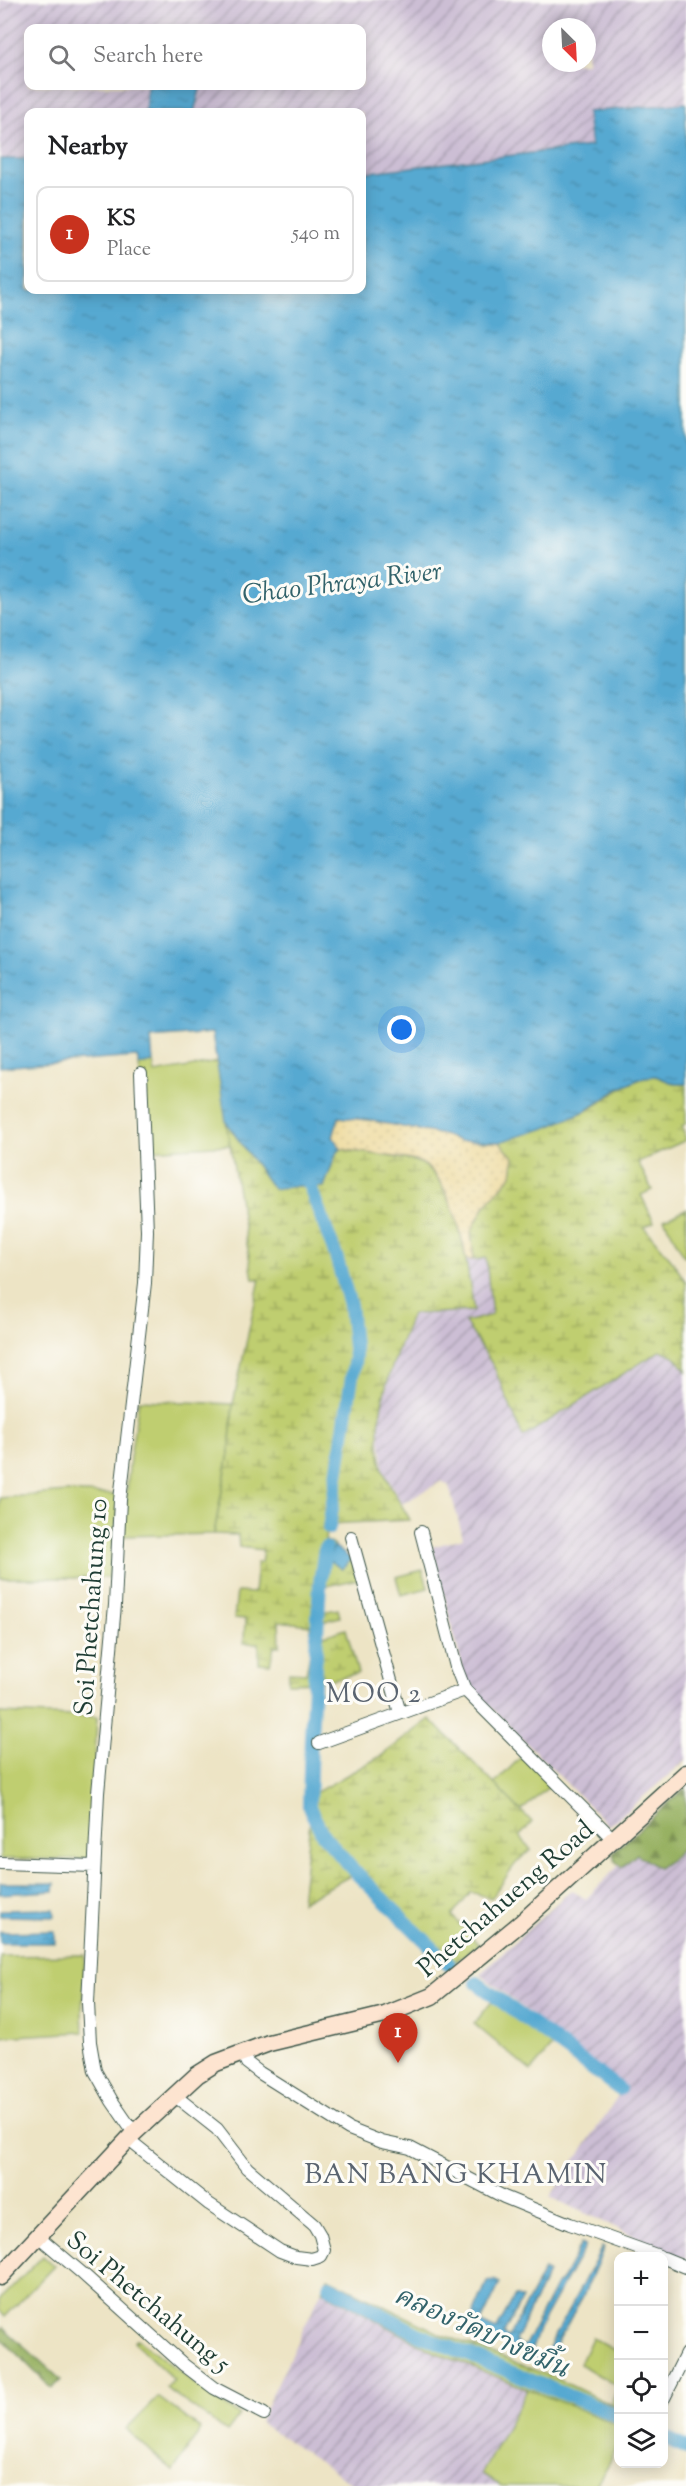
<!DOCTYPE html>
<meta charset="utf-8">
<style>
:root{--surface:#fff;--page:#f2f2f2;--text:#202124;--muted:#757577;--line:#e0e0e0;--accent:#c8321e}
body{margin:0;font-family:"Sorts Mill Goudy","Noto Serif Thai",serif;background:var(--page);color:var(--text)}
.controls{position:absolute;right:18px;bottom:18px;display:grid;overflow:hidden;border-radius:12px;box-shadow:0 3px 15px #0003}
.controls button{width:54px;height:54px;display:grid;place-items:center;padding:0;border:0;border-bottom:2px solid var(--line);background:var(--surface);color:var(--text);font:30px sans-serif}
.compass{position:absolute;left:542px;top:18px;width:54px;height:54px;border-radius:50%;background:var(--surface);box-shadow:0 3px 15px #0003;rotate:156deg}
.you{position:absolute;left:402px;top:1030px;width:21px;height:21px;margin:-15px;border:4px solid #fff;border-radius:50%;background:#1a73e8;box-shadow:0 0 0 9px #1a73e833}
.badge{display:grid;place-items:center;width:39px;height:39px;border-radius:50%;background:var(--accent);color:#fff;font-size:20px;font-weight:700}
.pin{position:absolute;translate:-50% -50px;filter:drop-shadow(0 2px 3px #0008)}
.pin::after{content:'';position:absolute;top:32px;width:21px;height:18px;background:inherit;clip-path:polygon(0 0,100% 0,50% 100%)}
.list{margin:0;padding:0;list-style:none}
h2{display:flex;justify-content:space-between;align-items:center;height:78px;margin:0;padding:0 24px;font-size:26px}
h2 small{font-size:20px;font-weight:400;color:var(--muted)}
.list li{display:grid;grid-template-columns:39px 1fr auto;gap:18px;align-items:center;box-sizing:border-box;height:96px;margin:0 12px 12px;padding:0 12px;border:2px solid var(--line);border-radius:12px}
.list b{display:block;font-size:22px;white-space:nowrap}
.list p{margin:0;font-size:20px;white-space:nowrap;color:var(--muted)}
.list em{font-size:20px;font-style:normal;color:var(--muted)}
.icon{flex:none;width:33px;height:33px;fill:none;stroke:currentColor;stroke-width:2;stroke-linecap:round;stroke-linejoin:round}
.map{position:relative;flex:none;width:686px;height:2486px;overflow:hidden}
.search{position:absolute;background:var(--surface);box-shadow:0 3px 15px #0003;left:24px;top:24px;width:342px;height:66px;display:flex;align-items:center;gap:15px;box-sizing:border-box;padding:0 21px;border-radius:12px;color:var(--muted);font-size:22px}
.panel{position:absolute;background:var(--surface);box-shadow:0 3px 15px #0003;left:24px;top:108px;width:342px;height:186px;border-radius:12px}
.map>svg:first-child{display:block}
.industrial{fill:url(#industrial-furrows);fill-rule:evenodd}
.green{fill:#bfce70;stroke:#6f8652;stroke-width:1.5}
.forest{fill:url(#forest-firs);stroke:#5b774b;stroke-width:1.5}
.wetland{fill:url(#wetland-marsh);stroke:#6f8652;stroke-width:1.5}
.sand{fill:url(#sand-dots);stroke:#868c69;stroke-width:1.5}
.water{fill:url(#water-ripples);stroke:#3a7382;stroke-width:1.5}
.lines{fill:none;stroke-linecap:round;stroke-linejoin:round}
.canal{stroke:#56a9d1;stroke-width:14}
.street-casing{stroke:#3e564a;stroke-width:14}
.secondary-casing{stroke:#3e564a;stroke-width:19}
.street{stroke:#fff;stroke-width:12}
.secondary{stroke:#fde4d0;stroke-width:16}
.labels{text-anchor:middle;stroke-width:6;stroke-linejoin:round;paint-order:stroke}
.street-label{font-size:26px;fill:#1f3d34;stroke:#fdfcf7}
.water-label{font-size:27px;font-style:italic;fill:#32636b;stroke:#fdfcf7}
.neighbourhood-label{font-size:27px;letter-spacing:1.5px;fill:#5a6470;stroke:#fdfcf7}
.quarter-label{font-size:28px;letter-spacing:1.5px;fill:#5a6470;stroke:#fdfcf7}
</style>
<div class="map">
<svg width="686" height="2486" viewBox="0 0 686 2486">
<defs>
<pattern id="industrial-furrows" width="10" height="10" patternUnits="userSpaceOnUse" patternTransform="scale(1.5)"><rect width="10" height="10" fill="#ccbed4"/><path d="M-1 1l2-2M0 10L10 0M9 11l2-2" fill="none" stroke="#a59cad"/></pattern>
<pattern id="forest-firs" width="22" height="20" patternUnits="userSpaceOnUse" patternTransform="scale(1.5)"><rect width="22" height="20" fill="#97b162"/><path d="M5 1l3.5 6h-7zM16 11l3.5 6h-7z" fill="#7b9152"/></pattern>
<pattern id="wetland-marsh" width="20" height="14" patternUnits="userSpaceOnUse" patternTransform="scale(1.5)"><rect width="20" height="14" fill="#bfce70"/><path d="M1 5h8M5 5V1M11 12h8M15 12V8" fill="none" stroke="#9ba85d"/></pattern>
<pattern id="sand-dots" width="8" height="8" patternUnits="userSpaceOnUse" patternTransform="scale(1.5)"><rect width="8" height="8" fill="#eeda9e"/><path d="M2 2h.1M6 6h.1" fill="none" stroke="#ccbc89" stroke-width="1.8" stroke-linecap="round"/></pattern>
<pattern id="water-ripples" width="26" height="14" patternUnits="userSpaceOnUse" patternTransform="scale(1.5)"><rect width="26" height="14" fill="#56a9d1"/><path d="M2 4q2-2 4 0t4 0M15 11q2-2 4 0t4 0" fill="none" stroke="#478baa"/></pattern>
</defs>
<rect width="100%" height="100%" fill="#fdfcf7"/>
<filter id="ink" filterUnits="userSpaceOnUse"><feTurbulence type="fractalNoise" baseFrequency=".0167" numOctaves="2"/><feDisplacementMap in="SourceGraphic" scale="12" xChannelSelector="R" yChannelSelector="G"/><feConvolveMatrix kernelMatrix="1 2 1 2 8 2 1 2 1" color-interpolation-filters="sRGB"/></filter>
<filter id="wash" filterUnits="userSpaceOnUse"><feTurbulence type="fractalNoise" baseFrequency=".008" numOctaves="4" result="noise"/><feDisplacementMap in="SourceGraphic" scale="24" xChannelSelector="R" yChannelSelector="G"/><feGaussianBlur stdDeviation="1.35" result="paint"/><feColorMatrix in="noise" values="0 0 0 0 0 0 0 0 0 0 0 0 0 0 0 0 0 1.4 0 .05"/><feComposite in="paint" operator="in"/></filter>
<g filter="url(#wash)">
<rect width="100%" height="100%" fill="#ede4c5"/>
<path class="industrial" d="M 0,0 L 686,0 L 686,103 L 587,112 L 592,146 L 362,173 L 362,112 L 194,112 L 201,86 L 362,86 L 362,28 L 28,28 L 28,86 L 147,86 L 145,112 L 28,112 L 28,159 L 0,159 ZM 551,27 L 587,27 L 587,63 L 551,63 Z
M 486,1257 L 492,1315 L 466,1322 L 494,1367 L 523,1437 L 661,1350 L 674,1356 L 686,1371 L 686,1760 L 609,1826 L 466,1682 L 432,1547 L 463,1538 L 449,1486 L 442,1481 L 402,1504 L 384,1471 L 378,1419 L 396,1353 L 411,1314 L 474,1311 L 466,1260 Z
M 686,1806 L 686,2260 L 550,2197 L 624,2088 L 480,1974 L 571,1890 L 586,1899 L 627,1857 Z
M 322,2290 L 432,2351 L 528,2388 L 481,2475 L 502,2486 L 356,2486 L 259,2422 Z"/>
<path class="green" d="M 153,1062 L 155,1073 L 217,1062 L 230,1145 L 148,1150 L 139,1065 Z
M 686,1209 L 686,1256 L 684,1256 L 664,1219 Z
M 139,1400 L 233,1404 L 229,1454 L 214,1534 L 123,1536 L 130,1457 Z
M 67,1492 L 120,1495 L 109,1578 L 0,1578 L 0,1498 Z
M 423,1570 L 428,1588 L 401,1595 L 396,1577 Z
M 0,1713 L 97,1717 L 91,1851 L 88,1859 L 0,1859 Z
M 524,1754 L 553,1783 L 521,1811 L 494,1784 Z
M 85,1955 L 82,2012 L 83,2032 L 0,2037 L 0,1956 Z
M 494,1999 L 552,2046 L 531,2071 L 474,2024 Z
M 43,2256 L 54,2266 L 5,2317 L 0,2311 L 0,2300 Z
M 592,2338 L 618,2352 L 618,2408 L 611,2404 L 618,2387 L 580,2364 Z
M 138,2339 L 216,2400 L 240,2415 L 227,2432 L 166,2388 L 174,2380 L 134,2342 Z
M 528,2388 L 616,2424 C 626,2442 604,2470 596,2486 L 502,2486 L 481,2475 Z
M 158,2397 L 201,2429 L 173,2471 L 126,2429 Z"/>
<path class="forest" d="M 686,1787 L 686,1844 L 674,1857 L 658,1868 L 637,1854 L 622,1867 L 615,1861 L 613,1853 Z
M 3,2327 L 61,2380 L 52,2389 L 0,2337 L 0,2329 Z"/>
<path class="wetland" d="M 655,1076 L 675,1084 L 686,1084 L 686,1123 L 682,1126 L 686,1140 L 638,1162 L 652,1190 L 641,1195 L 654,1222 L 644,1227 L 671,1259 L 686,1282 L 686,1371 L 674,1356 L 661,1350 L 523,1437 L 494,1367 L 465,1322 L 492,1315 L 486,1258 L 474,1260 L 471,1232 L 484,1207 L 512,1175 L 514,1158 L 499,1142 C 529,1133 558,1124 586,1111 C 612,1098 625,1080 655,1076 Z
M 226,1122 L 273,1189 L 298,1186 L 324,1187 L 336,1154 L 341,1149 C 355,1152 413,1158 422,1164 C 460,1189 467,1269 474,1311 L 412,1314 C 393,1362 370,1414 382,1466 C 386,1482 402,1505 410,1520 L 327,1524 L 325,1540 L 334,1546 L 342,1569 L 351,1559 L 355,1564 L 359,1579 L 321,1587 L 321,1612 L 338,1609 L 340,1617 L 320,1622 L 324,1636 L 346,1629 L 358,1673 C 334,1680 313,1683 288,1683 L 289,1672 L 306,1673 L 312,1644 L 310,1625 L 279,1621 L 280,1646 L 274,1646 L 270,1664 L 259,1663 L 259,1643 L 244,1643 L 245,1619 L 234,1618 L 237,1592 L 254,1593 L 257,1563 L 261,1563 L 263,1550 L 239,1547 L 238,1535 L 214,1534 L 229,1454 L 233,1404 L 260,1279 L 253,1279 Z
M 430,1719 L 532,1822 L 520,1836 L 531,1850 C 511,1863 506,1881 491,1898 L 471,1892 L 452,1916 L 479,1945 L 446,1969 L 352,1875 L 301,1902 L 313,1794 L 381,1756 Z
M 328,2278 L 441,2334 L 555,2378 L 618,2408 L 618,2427 L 616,2424 L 432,2351 L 322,2290 Z"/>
<path class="sand" d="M 338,1117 L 368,1120 L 444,1135 L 461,1141 L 499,1142 L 514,1158 L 512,1175 L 484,1207 L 471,1232 L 474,1260 L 466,1260 C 462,1233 446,1172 419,1162 C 399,1156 362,1153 341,1149 L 333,1137 Z"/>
<path class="water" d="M 147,86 L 201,86 L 194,112 L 145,112 Z
M 686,103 L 686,1084 L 675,1084 L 656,1076 L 644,1077 L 618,1089 L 587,1110 L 543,1129 L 499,1142 L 460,1141 L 444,1135 L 368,1120 L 339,1117 L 333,1137 L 341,1149 L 336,1154 L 324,1187 L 298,1186 L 273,1189 L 226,1122 L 212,1033 L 151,1038 L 153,1062 L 139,1065 L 137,1057 L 0,1067 L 0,159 L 28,159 L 28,290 L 362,290 L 362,173 L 591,146 L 587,112 Z
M 334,1546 L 351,1559 L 342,1569 L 328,1560 Z
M 0,1883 L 55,1883 L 54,1891 L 0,1894 Z
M 54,1909 L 55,1917 L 0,1916 L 0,1910 Z
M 55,1931 L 55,1943 L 0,1943 L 0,1932 Z
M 581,2244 L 585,2246 L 540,2326 L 532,2349 L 537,2356 L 545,2355 L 602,2247 L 604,2248 L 583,2296 L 546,2363 L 538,2361 L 525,2352 L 467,2328 L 487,2282 L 494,2280 L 500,2283 L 481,2323 L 496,2330 L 515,2296 L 522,2299 L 503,2335 L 508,2338 L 544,2270 L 548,2273 L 515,2341 L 520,2346 L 525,2345 L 556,2285 L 561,2282 Z"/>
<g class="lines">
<path class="canal" d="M 304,1171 L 336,1256 L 350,1305 L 355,1357 L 329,1528
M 325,1548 L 320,1583 L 311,1736 L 309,1807 L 323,1835 L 354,1871 L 449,1964
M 477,1983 L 619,2089
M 329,2286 L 420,2335 L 618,2416
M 664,2437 L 686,2448"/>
</g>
</g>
<g filter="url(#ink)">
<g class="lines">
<g class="street-casing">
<path id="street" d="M 421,1532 L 456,1667 L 465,1690 L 613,1839
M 351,1537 L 400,1713
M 319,1743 L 465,1690
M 0,1863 L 94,1866
M 242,2053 L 247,2063 L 260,2073 L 349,2129 L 382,2142 L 410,2148 L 504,2197 L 570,2224 L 659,2256
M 134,2133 L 112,2101 L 95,2071 L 90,2042 L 88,2003 L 98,1793 L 115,1605 L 120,1500 L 145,1283 L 147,1231 L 141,1073
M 129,2140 L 209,2204 L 280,2251 L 296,2257 L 312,2259 L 321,2256 L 324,2250 L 320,2235 L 314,2225 L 247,2168 L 217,2129 L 174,2095
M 38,2236 L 83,2274 L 184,2365 L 214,2388 L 264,2414
M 664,2258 L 686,2267
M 664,2398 L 686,2354"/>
</g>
<g class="secondary-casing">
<path id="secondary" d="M 0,2277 L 134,2133 L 197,2075 L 216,2063 L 269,2043 L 385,2015 L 432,1996 L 522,1922 L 686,1773"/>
</g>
<use href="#street" class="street"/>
<use href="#secondary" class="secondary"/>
</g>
</g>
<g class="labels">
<g class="street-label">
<text transform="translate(90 1607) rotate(-86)" y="9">Soi Phetchahung 10</text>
<text transform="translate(505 1898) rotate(-41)" y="9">Phetchahueng Road</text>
<text transform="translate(149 2301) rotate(40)" y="9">Soi Phetchahung 5</text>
</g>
<g class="water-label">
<text transform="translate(342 582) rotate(-7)" y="9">Chao Phraya River</text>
<text transform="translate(482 2331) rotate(24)" y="9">คลองวัดบางขมิ้น</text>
</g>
<g class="neighbourhood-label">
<text x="374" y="1702">MOO 2</text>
</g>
<g class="quarter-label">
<text x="456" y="2183">BAN BANG KHAMIN</text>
</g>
</g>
</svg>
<div class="controls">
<button>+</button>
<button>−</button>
<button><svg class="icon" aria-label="locate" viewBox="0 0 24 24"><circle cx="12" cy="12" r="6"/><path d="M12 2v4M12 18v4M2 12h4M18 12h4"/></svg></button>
<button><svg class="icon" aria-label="layers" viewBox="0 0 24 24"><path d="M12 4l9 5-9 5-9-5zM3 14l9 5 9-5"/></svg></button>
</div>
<svg class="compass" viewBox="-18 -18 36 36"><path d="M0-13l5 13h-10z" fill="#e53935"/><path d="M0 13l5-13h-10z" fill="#757577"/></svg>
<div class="you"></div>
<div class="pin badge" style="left:398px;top:2063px">1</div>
<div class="search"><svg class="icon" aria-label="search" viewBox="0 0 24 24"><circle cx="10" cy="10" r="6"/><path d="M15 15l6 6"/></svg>Search here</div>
<section class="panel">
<h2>Nearby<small></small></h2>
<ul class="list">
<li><span class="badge">1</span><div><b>KS</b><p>Place</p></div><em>540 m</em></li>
</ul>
</section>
</div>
